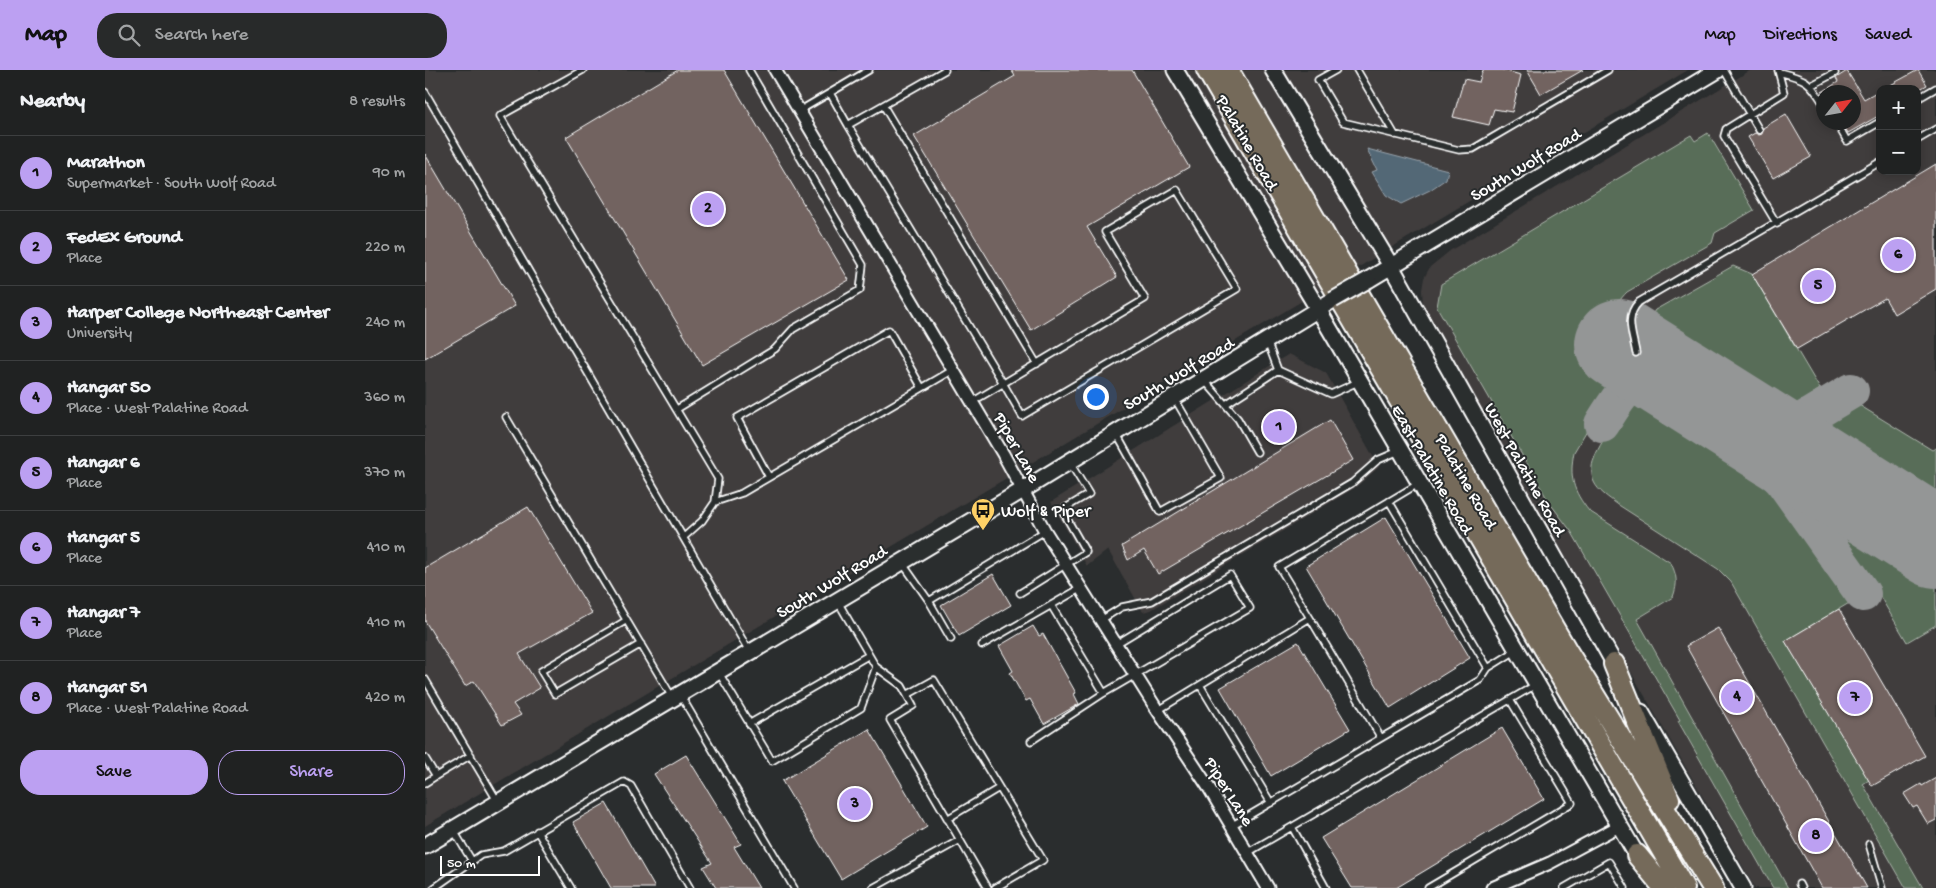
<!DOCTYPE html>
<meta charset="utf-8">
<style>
:root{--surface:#202222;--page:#282a2a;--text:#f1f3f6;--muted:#a2a4a5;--line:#3d3f40;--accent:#bca0f2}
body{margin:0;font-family:"Gochi Hand",sans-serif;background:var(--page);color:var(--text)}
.controls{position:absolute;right:15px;top:15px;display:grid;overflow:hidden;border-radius:10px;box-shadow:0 2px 12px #0003}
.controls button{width:45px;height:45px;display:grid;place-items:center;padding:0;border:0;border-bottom:1px solid var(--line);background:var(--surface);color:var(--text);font:25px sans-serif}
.compass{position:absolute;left:1391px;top:15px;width:45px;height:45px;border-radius:50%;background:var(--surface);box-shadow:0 2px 12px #0003;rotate:59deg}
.scale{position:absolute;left:15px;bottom:12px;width:100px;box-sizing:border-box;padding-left:5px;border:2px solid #fff;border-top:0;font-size:14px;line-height:18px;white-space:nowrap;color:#fff;-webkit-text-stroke:4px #2a2d2e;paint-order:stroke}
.you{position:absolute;left:670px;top:326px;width:18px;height:18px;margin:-12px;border:4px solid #fff;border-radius:50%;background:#1a73e8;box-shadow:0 0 0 8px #1a73e833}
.badge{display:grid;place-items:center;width:32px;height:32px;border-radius:50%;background:var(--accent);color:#111;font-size:16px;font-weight:700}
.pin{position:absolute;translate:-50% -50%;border:2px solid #fff;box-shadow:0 1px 5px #0006}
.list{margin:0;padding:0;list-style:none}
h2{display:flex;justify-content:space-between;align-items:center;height:65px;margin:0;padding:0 20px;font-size:21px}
h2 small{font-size:16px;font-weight:400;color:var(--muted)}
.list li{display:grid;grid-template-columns:32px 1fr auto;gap:15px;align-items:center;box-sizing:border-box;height:75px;padding:0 20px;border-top:1px solid var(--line)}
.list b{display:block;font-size:19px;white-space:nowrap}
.list p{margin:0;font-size:16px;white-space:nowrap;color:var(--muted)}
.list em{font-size:16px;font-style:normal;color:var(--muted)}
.actions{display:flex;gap:10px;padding:15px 20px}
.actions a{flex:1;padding:11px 0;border:1px solid var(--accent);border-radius:20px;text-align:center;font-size:18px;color:var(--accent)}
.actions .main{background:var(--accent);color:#111}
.icon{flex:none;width:28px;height:28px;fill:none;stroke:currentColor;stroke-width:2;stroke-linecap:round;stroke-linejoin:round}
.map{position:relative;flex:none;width:1511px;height:818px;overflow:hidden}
header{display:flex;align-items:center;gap:30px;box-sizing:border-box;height:70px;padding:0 25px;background:var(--accent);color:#111}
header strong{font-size:24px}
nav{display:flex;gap:28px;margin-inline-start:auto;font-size:18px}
.search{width:350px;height:45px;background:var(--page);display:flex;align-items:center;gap:12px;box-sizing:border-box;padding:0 18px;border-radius:20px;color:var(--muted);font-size:19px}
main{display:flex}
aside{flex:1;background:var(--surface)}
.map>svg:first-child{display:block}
.built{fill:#403d3d;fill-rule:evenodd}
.green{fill:#596d59;stroke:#acb6ac}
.water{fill:#536776;stroke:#98a4ad}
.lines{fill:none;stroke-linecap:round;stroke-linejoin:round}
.taxiway{stroke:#949696;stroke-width:36}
.runway{stroke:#949696;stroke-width:90}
.building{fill:#726360;stroke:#fff}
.lane-casing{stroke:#fff;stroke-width:9}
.street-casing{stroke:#fff;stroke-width:15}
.secondary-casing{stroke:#fff;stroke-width:19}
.highway-casing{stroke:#fff;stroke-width:24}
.lane{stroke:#2a2d2e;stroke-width:5.5}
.street{stroke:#2a2d2e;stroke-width:11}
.secondary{stroke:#2a2d2e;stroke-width:15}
.highway{stroke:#746a5a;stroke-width:20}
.secondary-bridge-casing{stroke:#fff;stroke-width:19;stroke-linecap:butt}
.secondary-bridge{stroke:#2a2d2e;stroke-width:15}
.labels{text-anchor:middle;stroke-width:4;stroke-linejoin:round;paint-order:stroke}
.street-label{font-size:18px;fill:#fff;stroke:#2a2d2e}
.poi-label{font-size:18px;fill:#fff;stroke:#2a2d2e;text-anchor:start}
</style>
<header>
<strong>Map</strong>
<div class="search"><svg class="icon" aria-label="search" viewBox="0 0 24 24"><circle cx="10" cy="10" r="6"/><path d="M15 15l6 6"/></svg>Search here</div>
<nav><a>Map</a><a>Directions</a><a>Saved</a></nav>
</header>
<main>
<aside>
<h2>Nearby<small>8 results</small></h2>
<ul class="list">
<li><span class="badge">1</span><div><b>Marathon</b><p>Supermarket · South Wolf Road</p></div><em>90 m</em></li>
<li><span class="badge">2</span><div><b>FedEx Ground</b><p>Place</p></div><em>220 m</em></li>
<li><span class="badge">3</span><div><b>Harper College Northeast Center</b><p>University</p></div><em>240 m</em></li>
<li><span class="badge">4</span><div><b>Hangar 50</b><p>Place · West Palatine Road</p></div><em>360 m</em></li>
<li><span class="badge">5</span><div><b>Hangar 6</b><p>Place</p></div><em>370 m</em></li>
<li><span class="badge">6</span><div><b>Hangar 5</b><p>Place</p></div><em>410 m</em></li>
<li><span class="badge">7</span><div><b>Hangar 7</b><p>Place</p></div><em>410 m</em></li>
<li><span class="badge">8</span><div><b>Hangar 51</b><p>Place · West Palatine Road</p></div><em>420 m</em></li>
</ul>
<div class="actions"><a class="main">Save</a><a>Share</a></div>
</aside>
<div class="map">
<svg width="1511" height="818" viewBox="0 0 1511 818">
<rect width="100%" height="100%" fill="#2a2d2e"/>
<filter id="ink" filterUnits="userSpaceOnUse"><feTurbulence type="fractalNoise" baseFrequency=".02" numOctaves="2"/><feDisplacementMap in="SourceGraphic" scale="10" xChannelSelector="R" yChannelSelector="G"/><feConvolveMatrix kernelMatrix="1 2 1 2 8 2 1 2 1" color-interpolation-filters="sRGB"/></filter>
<g filter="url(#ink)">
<path class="built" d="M 0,0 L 1263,0 L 0,756 Z
M 1326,0 L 1511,0 L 1511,818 L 1330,818 L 1004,250 L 998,235 L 997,220 L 999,208 L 1005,197 L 1026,180 ZM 1455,19 L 1492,19 L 1492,101 L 1455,101 ZM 1398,22 L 1428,22 L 1428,52 L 1398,52 Z
M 864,284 L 901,303 L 954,397 L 931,417 L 726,540 L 718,542 L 683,480 L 662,496 L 626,432 Z"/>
<path class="green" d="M 1283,63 L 1329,140 L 1290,163 L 1287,173 L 1202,222 C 1189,235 1182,250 1191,267 C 1194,273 1200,279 1201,285 C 1202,288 1201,293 1200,296 L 1149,382 C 1144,407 1148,421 1164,441 L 1246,493 C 1252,506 1253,513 1248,527 L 1212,549 L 1363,818 L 1348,818 L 1253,651 L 1255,650 L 1146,461 L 1124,432 L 1012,237 L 1016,214 L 1266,65 L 1270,71 Z
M 1308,196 L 1327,204 L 1395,319 C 1377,330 1356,349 1334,343 L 1232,279 C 1221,264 1219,256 1230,240 Z
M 1235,323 L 1260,332 L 1318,369 L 1428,518 L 1426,532 L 1360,571 L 1444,710 L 1438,714 L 1498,818 L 1481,818 L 1306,512 L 1293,499 L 1192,434 C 1184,428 1173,421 1169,412 C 1166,405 1166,396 1169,389 C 1173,376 1197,338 1209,331 C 1217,326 1226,325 1235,323 Z
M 1434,335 L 1507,380 L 1511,378 L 1511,456 L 1398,385 C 1380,356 1413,346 1434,335 Z
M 1361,395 L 1511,489 L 1511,555 L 1482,572 L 1450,518 L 1446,519 L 1441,517 L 1367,417 L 1361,401 Z"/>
<path class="water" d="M 942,79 L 1023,100 L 1021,109 L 1005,120 L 976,134 L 961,125 L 947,102 L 952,100 Z"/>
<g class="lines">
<path class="taxiway" d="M 1313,348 L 1438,524
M 1177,354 C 1190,334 1202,308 1230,306 C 1237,306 1245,309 1253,310
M 1355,408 L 1353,401 L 1353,390 L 1375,355 L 1381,348 L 1426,321"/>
<path class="runway" d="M 1195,274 L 1511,473"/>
</g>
<path class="building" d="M 253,0 L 299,0 L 424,210 L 277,295 L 141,67 Z
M 586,0 L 707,0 L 764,97 L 662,157 L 692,207 L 606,260 L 489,66 L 590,6 Z
M 1058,0 L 1077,0 L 1096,5 L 1087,42 L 1069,39 L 1064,55 L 1028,47 L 1039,9 L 1054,12 Z
M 1102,0 L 1158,0 L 1116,24 Z
M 1493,0 L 1502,15 L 1495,19 L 1458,19 Z
M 1422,1 L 1439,29 L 1455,20 L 1455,45 L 1423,63 L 1417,52 L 1428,52 L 1428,22 L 1397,22 L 1413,12 L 1411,8 Z
M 1361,44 L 1386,87 L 1348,108 L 1323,67 L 1330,63 L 1334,65 L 1337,64 L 1338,58 Z
M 0,84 L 90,236 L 0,289 Z
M 1511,94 L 1511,219 L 1469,244 L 1460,228 L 1372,279 L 1327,204 Z
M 905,350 L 928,390 L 733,504 L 719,480 L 703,490 L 697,476 Z
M 103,437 L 167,543 L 94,584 L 115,618 L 88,634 L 96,645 L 77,655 L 49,611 L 40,616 L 0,551 L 0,498 Z
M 961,447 L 1045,588 L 965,638 L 881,496 Z
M 568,504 L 586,535 L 534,566 L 516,535 Z
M 1414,539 L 1500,686 L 1447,716 L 1360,571 Z
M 608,556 L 614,566 L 618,564 L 651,623 L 649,624 L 654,634 L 619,654 L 605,629 L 601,631 L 585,603 L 588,601 L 574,576 Z
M 1293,558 L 1367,687 L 1442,818 L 1397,818 L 1261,576 Z
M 873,572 L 925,659 L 846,706 L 795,618 Z
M 1077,658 L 1119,729 L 971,818 L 927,818 L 896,768 Z
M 444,659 L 502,757 L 416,809 L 357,711 Z
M 261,685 L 316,774 L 309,777 L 334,818 L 291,818 L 278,797 L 287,793 L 229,704 Z
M 1511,708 L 1511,750 L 1503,754 L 1492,736 L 1488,738 L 1479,724 L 1496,714 L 1497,716 Z
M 181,733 L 230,818 L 186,818 L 148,752 Z"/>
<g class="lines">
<g class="lane-casing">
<path id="lane" d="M 158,0 L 75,46 L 293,409 L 290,432
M 520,0 L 423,55 L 578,313 L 597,346 L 812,219 L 752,120 L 680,162 L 720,229 C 663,263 605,297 547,332
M 911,0 L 893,10 L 918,52 L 1034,80 L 1048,79 L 1183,0
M 932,0 L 970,65
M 1299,0 L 1334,60
M 1354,2 C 1381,9 1384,10 1398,33
M 1387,15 L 1410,3
M 0,22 L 324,581
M 405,23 L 423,55
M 1492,29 L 1511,18
M 458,35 L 612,294
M 374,41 L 444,0
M 1411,52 L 1422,71 L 1455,52
M 1492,70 L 1511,59
M 1352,154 L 1299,66 L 1301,59 L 1359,23 L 1353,0
M 842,271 L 853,300
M 1211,283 C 1208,265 1199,247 1214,232 L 1455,92
M 780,311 L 813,349 L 832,382
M 801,334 L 853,300 L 906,324 L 933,312
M 252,339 L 350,279 L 368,259 L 435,220 L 438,195 L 324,0
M 81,347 L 247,627
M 692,365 L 735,442 L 796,408 L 750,329
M 344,407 L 312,348 L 464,260 L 497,318
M 964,431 L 1063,598 L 1092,580
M 259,467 L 277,451 L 290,432 L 317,423 L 528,300
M 478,494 L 504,531
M 595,523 L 661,482 L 637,440 L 664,424 L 645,393
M 413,532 L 451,597
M 626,535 L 679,623 L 825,538 L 805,505 L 691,574
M 885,548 L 956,668
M 202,550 L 116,601 L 130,624 L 216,574
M 676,550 L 697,537 L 727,531 L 927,413 L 953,390 L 974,381
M 526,569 L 504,531 L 620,461
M 557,575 L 656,518
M 294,603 L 347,691 L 436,638 L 451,597 L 477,616 L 488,636 L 465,650 L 563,818
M 0,609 L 73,732
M 775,615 L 846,733
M 482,625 L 509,610 L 618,790 L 570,818
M 256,626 L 369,818
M 732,641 L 885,548 L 854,497 L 993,414
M 324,654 L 444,585
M 606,671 L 679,623
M 0,688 L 11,706 L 46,685
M 0,713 L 11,706
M 522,749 L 574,718
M 806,756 L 1055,610 L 1063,598
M 867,757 L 901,818
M 29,761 L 47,791
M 112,761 L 146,818
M 1444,774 L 1457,818
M 822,783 L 1112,614
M 1374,814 L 1376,818
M 9,818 L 56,785 L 79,781 L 199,712 L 206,716 L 265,818
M 448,818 L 535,770
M 1003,818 L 1147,733 L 1085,630
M 1139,818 L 1184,792 L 1200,818"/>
</g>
<g class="street-casing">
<path id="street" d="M 350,0 L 578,384 L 620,461 L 729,635 L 784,718 L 843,818
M 1067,818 L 1125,793 L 1194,756"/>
</g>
<g class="secondary-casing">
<path id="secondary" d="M 750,0 L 893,239 L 1217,794
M 848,0 L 966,196 L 1194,602
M 943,210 L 1293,0
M 1216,642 L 1318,818
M 0,776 L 598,420 L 908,230"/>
</g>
<g class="highway-casing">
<path id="highway" d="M 782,0 L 1259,818
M 803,0 L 1142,581 L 1288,818
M 1189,594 L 1244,729
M 1212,785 L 1239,818"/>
</g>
<use href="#lane" class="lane"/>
<use href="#street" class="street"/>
<use href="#secondary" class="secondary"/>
<use href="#highway" class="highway"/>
<g class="secondary-bridge-casing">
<path id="secondary-bridge" d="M 908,230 L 943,210"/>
</g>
<use href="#secondary-bridge" class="secondary-bridge"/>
</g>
</g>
<defs>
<g id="bus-pin" transform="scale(1.25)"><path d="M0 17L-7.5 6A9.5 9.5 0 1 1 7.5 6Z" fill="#ffd166" stroke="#2a2d2e"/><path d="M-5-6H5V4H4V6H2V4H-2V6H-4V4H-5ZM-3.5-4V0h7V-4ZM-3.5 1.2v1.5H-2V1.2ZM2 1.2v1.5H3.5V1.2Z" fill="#111"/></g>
</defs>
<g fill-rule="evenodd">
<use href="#bus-pin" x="558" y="440"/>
</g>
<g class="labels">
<g class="street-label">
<text transform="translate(823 72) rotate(60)" y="6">Palatine Road</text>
<text transform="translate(1100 94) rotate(-31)" y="6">South Wolf Road</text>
<text transform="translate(753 303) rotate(-31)" y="6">South Wolf Road</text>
<text transform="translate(593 377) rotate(61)" y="6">Piper Lane</text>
<text transform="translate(1008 399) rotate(60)" y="6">East Palatine Road</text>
<text transform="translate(1101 399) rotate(61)" y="6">West Palatine Road</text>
<text transform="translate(1042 411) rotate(60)" y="6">Palatine Road</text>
<text transform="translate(406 511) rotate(-31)" y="6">South Wolf Road</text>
<text transform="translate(805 721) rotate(58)" y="6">Piper Lane</text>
</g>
<g class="poi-label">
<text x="576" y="446">Wolf &amp; Piper</text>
</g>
</g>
</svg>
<div class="controls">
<button>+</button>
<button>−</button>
</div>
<svg class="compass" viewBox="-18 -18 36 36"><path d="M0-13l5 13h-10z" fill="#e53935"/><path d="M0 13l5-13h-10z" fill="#a2a4a5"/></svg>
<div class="scale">50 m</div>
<div class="you"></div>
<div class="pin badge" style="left:854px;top:357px">1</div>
<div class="pin badge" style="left:283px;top:139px">2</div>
<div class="pin badge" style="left:430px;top:734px">3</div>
<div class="pin badge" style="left:1312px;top:627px">4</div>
<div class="pin badge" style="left:1393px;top:216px">5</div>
<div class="pin badge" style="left:1473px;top:185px">6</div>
<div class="pin badge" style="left:1430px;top:628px">7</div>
<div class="pin badge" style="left:1391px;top:766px">8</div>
</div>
</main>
